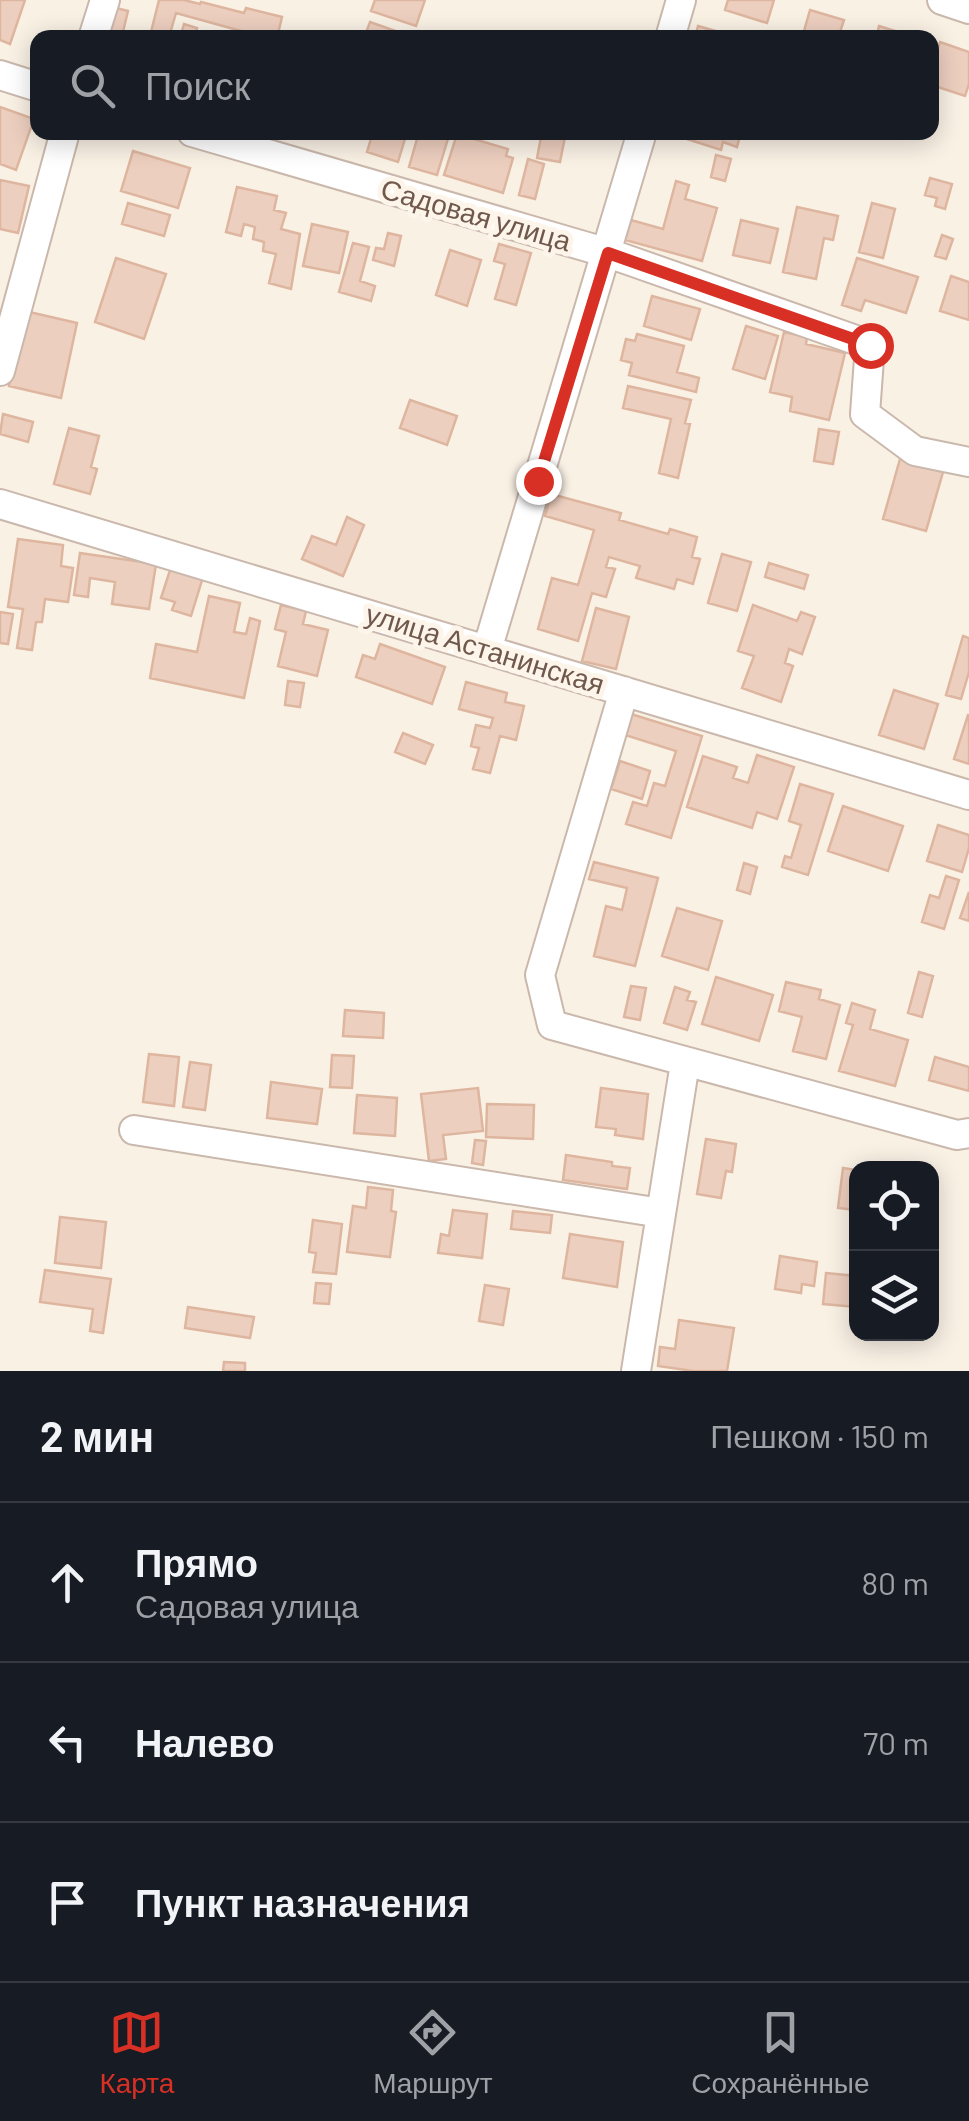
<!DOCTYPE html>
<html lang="ru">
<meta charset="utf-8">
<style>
:root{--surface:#171b24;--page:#20242c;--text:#f1f3f6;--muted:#9ea1a6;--line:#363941;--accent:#d93025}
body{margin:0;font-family:Barlow,sans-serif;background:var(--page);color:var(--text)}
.controls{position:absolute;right:30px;bottom:30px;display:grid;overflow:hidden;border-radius:20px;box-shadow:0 5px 25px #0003}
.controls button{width:90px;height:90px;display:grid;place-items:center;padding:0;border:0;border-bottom:2px solid var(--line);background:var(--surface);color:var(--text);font:50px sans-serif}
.stop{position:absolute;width:30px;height:30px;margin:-22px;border:8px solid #d93025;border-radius:50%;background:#fff}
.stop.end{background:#d93025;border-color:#fff;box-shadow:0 2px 10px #0008}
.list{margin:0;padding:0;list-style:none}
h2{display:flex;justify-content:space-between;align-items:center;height:130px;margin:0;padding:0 40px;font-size:42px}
h2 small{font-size:32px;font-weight:400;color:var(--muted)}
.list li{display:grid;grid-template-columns:65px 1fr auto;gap:30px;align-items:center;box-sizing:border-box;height:160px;padding:0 40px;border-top:2px solid var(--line)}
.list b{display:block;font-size:38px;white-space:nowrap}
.list p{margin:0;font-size:32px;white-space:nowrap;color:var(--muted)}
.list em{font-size:32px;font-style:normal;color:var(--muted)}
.icon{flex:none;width:55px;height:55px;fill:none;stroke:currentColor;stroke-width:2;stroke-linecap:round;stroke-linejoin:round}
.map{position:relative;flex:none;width:969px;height:1371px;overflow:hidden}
.search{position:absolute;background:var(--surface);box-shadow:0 5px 25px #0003;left:30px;right:30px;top:30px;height:110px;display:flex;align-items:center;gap:25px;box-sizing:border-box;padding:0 35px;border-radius:20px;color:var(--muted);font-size:38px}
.sheet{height:610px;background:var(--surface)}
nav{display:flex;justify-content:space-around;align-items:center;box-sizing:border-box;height:140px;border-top:2px solid var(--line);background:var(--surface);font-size:28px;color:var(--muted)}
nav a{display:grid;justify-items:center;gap:5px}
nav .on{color:var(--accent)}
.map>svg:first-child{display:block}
.building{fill:#edcfbf;stroke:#deb6a0;stroke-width:2.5}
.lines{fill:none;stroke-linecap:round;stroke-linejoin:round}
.minor-casing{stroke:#cab8ac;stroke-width:32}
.minor{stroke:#fff;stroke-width:28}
.route{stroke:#d93025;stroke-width:12}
.labels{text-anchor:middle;stroke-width:10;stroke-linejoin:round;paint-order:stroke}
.street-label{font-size:28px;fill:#70584c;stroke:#fdf5ea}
</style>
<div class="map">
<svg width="969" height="1371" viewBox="0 0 969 1371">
<rect width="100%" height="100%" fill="#faf1e5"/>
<path class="building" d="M 0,0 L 25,0 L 10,44 L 0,40 Z
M 159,0 L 184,0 L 200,4 L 201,2 L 244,13 L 246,8 L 282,17 L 277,38 L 240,38 L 241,31 L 176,13 L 169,37 L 151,32 Z
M 375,0 L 425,0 L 416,26 L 371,11 Z
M 728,0 L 774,0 L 767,23 L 725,10 Z
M 112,7 L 128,11 L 123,32 L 143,38 L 104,38 Z
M 810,10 L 844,20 L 838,38 L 802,38 Z
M 370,22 L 407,35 L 406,38 L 364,38 Z
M 184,24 L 197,28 L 195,38 L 180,38 Z
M 698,26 L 719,32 L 718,38 L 695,38 Z
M 879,26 L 911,36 L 910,38 L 876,38 Z
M 940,42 L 969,52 L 969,84 L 965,96 L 932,85 L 932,66 Z
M 0,107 L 34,119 L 16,170 L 0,164 Z
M 373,132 L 407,132 L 398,162 L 367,152 Z
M 419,132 L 450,132 L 437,175 L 409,167 Z
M 542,132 L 565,137 L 560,162 L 537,158 Z
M 665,132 L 741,132 L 737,147 L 723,142 L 721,150 Z
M 457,134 L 508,149 L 506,156 L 513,158 L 503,193 L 444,175 Z
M 133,151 L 190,168 L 178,208 L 121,191 Z
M 716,155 L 731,159 L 725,181 L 711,177 Z
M 528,159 L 544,164 L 535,199 L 519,195 Z
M 930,178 L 952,184 L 945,209 L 935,206 L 937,198 L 925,195 Z
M 0,180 L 29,186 L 18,233 L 0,229 Z
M 676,181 L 689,185 L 685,199 L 717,208 L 702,261 L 625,240 L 631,220 L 663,229 Z
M 237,187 L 277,196 L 274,210 L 286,213 L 281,229 L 300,234 L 291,289 L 269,283 L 276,254 L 263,251 L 264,242 L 253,239 L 255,227 L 244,224 L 241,236 L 226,232 Z
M 128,203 L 170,215 L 164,236 L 122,224 Z
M 872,203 L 895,209 L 883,258 L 859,252 Z
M 797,207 L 838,216 L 833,240 L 824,238 L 816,279 L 783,272 Z
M 741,220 L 778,229 L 770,263 L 733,255 Z
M 312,224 L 348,232 L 339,273 L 303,266 Z
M 388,233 L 401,236 L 394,266 L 373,260 L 376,248 L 384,249 Z
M 942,235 L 953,239 L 946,259 L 935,256 Z
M 353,243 L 369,247 L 360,281 L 375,286 L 371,301 L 339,292 Z
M 499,244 L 531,253 L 516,305 L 495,299 L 505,264 L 494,261 Z
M 450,250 L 481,260 L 467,306 L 436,295 Z
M 116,258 L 166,274 L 144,339 L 95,322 Z
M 857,258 L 918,277 L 906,313 L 865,300 L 861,311 L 842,305 Z
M 951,276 L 969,282 L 969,320 L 940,311 Z
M 652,296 L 700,309 L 691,340 L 644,326 Z
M 25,311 L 77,323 L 61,398 L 9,386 Z
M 746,326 L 778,336 L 765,379 L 733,369 Z
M 784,332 L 807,337 L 806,344 L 845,353 L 829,420 L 790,411 L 792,397 L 770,392 Z
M 637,334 L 684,346 L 677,372 L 699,378 L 696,392 L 629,375 L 632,363 L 621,360 L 626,339 L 635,341 Z
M 628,386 L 691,400 L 685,423 L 690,424 L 678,478 L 659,473 L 671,419 L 623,408 Z
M 410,400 L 457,416 L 447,445 L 400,428 Z
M 3,414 L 33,422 L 28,442 L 0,434 Z
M 69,428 L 99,436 L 91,467 L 97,469 L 90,494 L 54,484 Z
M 819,429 L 839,432 L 833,464 L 814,461 Z
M 900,459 L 943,472 L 926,531 L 883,519 Z
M 551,494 L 621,513 L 619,520 L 668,534 L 670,529 L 697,537 L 692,557 L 700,559 L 693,584 L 677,579 L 674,589 L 636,578 L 640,566 L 609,557 L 606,567 L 615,569 L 606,597 L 592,593 L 578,641 L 538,629 L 552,578 L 578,585 L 594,530 L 545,516 Z
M 347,517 L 364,525 L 343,576 L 302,559 L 312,536 L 336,545 Z
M 18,539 L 63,545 L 61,566 L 73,568 L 68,602 L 45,599 L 42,622 L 36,622 L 32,650 L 17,648 L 23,609 L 8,607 Z
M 80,553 L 156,564 L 149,609 L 112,604 L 115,582 L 90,578 L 88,597 L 74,595 Z
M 722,554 L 751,562 L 737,611 L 708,603 Z
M 769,563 L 808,575 L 804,589 L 765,577 Z
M 171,567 L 203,577 L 191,616 L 172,610 L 175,602 L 161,598 Z
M 209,596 L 240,603 L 234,632 L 246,634 L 250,618 L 260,621 L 244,698 L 150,678 L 156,644 L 197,652 Z
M 281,605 L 306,611 L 303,624 L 328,630 L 317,676 L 278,666 L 286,632 L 275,629 Z
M 753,605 L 797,621 L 801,612 L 815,617 L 802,654 L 789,649 L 785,663 L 793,666 L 781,702 L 742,688 L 754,656 L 738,651 Z
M 596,608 L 629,617 L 616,669 L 582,661 Z
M 0,612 L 13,614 L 8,644 L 0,643 Z
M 963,636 L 969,638 L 969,672 L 961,699 L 946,695 Z
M 380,644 L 445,667 L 432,704 L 356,677 L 363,655 L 375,659 Z
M 288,681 L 304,683 L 300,707 L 285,705 Z
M 466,682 L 507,693 L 505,702 L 524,706 L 516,740 L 500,736 L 490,773 L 473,769 L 479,748 L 471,746 L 476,725 L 490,728 L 493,718 L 459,709 Z
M 894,690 L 938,704 L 924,749 L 879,735 Z
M 631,714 L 702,736 L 671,838 L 626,824 L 633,802 L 647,806 L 654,783 L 665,786 L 676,751 L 625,735 Z
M 968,715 L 969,715 L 969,764 L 954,759 Z
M 403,733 L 433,745 L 425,764 L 395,752 Z
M 757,755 L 794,767 L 777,819 L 757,812 L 752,828 L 687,807 L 703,756 L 737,767 L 733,778 L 748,783 Z
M 620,761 L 650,771 L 642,799 L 611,789 Z
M 800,784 L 833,794 L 808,875 L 782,867 L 785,856 L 791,858 L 801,825 L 789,821 Z
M 843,806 L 903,826 L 888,871 L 828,851 Z
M 938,825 L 969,835 L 969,848 L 962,872 L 927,861 Z
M 594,862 L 658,878 L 635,966 L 594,956 L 606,906 L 622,910 L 627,888 L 589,879 Z
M 744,863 L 757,867 L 750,894 L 737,890 Z
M 946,876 L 959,880 L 944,929 L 922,922 L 930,895 L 939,898 Z
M 969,892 L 969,921 L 960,918 Z
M 677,908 L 722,921 L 708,970 L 662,956 Z
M 919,972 L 933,976 L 922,1017 L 908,1013 Z
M 716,977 L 773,995 L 759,1041 L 702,1024 Z
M 786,982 L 821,990 L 819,999 L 840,1005 L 826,1059 L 793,1051 L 802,1017 L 779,1011 Z
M 631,986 L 646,988 L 640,1020 L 624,1017 Z
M 675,987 L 690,992 L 687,1000 L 696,1002 L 687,1030 L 664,1023 Z
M 852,1003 L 875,1010 L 870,1029 L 908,1040 L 895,1086 L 839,1071 L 853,1025 L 846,1023 Z
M 345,1010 L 384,1013 L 383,1038 L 343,1036 Z
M 149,1054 L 179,1057 L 174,1106 L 143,1102 Z
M 332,1055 L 354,1056 L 352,1088 L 330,1087 Z
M 935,1057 L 969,1067 L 969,1091 L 929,1080 Z
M 190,1062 L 211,1065 L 205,1110 L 183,1107 Z
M 271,1082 L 322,1089 L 317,1124 L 267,1118 Z
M 478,1088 L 483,1131 L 443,1135 L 446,1159 L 429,1161 L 421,1094 Z
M 601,1088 L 648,1094 L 643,1139 L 615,1135 L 616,1129 L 596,1127 Z
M 357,1095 L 397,1098 L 395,1136 L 354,1133 Z
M 487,1104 L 534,1105 L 533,1139 L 486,1137 Z
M 706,1139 L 736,1144 L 732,1172 L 726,1171 L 721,1198 L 697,1194 Z
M 475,1140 L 486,1141 L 483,1165 L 472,1163 Z
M 566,1155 L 612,1162 L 612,1166 L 630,1168 L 627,1189 L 563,1180 Z
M 843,1168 L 856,1170 L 856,1210 L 838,1208 Z
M 368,1187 L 393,1190 L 391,1211 L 396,1212 L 390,1257 L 347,1252 L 353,1206 L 366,1208 Z
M 453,1210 L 487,1214 L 482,1258 L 438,1253 L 441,1234 L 449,1236 Z
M 513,1211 L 552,1215 L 550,1233 L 511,1229 Z
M 60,1217 L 106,1222 L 101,1268 L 55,1263 Z
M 313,1220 L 342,1224 L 336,1274 L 313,1272 L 316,1253 L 309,1252 Z
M 570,1234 L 623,1242 L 617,1287 L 563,1278 Z
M 780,1256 L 817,1262 L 814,1286 L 802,1284 L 801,1293 L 775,1289 Z
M 45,1270 L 111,1279 L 103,1333 L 90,1331 L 93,1309 L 40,1302 Z
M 826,1273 L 856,1276 L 856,1307 L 823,1304 Z
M 316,1283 L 331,1284 L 329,1304 L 314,1303 Z
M 485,1285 L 509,1289 L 503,1325 L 479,1321 Z
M 188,1307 L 254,1317 L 250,1338 L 185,1328 Z
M 679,1320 L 734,1328 L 727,1371 L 693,1371 L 658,1366 L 660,1347 L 675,1349 Z
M 224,1362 L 245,1363 L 245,1371 L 223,1371 Z"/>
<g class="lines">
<g class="minor-casing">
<path id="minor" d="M 942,0 L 969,9
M 93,38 L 105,0
M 670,38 L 681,0
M 0,75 L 38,87
M 192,132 L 608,253 L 870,345 L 865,414 L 915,451 L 969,462
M 0,371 L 65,132
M 0,504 L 969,795
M 487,650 L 642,132
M 624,691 L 540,975 L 552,1025 L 957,1135 L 969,1133
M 134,1130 L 661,1213
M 636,1371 L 685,1063"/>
</g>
<use href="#minor" class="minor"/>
</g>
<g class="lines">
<path class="route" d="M 538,481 L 608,253 L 870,345"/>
</g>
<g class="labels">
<g class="street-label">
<text transform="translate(476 215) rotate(16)" y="10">Садовая улица</text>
<text transform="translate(485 649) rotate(17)" y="10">улица Астанинская</text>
</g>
</g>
</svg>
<div class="controls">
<button><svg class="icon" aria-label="locate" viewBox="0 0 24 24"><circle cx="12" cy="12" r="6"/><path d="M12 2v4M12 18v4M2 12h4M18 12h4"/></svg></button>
<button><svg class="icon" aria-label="layers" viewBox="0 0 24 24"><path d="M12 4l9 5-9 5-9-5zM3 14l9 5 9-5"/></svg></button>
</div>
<div class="stop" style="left:870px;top:345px"></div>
<div class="stop end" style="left:538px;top:481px"></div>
<div class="search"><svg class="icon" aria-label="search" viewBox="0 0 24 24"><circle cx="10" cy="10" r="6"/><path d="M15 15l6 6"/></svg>Поиск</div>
</div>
<section class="sheet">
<h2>2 мин<small>Пешком · 150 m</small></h2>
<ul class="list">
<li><svg class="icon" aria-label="ahead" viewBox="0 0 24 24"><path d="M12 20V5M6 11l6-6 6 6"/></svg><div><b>Прямо</b><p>Садовая улица</p></div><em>80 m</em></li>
<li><svg class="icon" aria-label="left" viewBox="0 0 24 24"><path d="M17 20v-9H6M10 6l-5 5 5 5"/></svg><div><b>Налево</b></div><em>70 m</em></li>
<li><svg class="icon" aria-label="arrive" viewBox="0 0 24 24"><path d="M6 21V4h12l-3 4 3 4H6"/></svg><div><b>Пункт назначения</b></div></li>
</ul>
</section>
<nav>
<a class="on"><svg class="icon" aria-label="map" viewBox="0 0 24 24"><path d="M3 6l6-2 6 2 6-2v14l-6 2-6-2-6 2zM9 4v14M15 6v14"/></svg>Карта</a>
<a><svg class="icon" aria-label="directions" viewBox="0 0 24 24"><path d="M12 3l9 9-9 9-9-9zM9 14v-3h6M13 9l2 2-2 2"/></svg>Маршрут</a>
<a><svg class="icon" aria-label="saved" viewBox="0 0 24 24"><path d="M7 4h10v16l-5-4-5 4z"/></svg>Сохранённые</a>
</nav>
